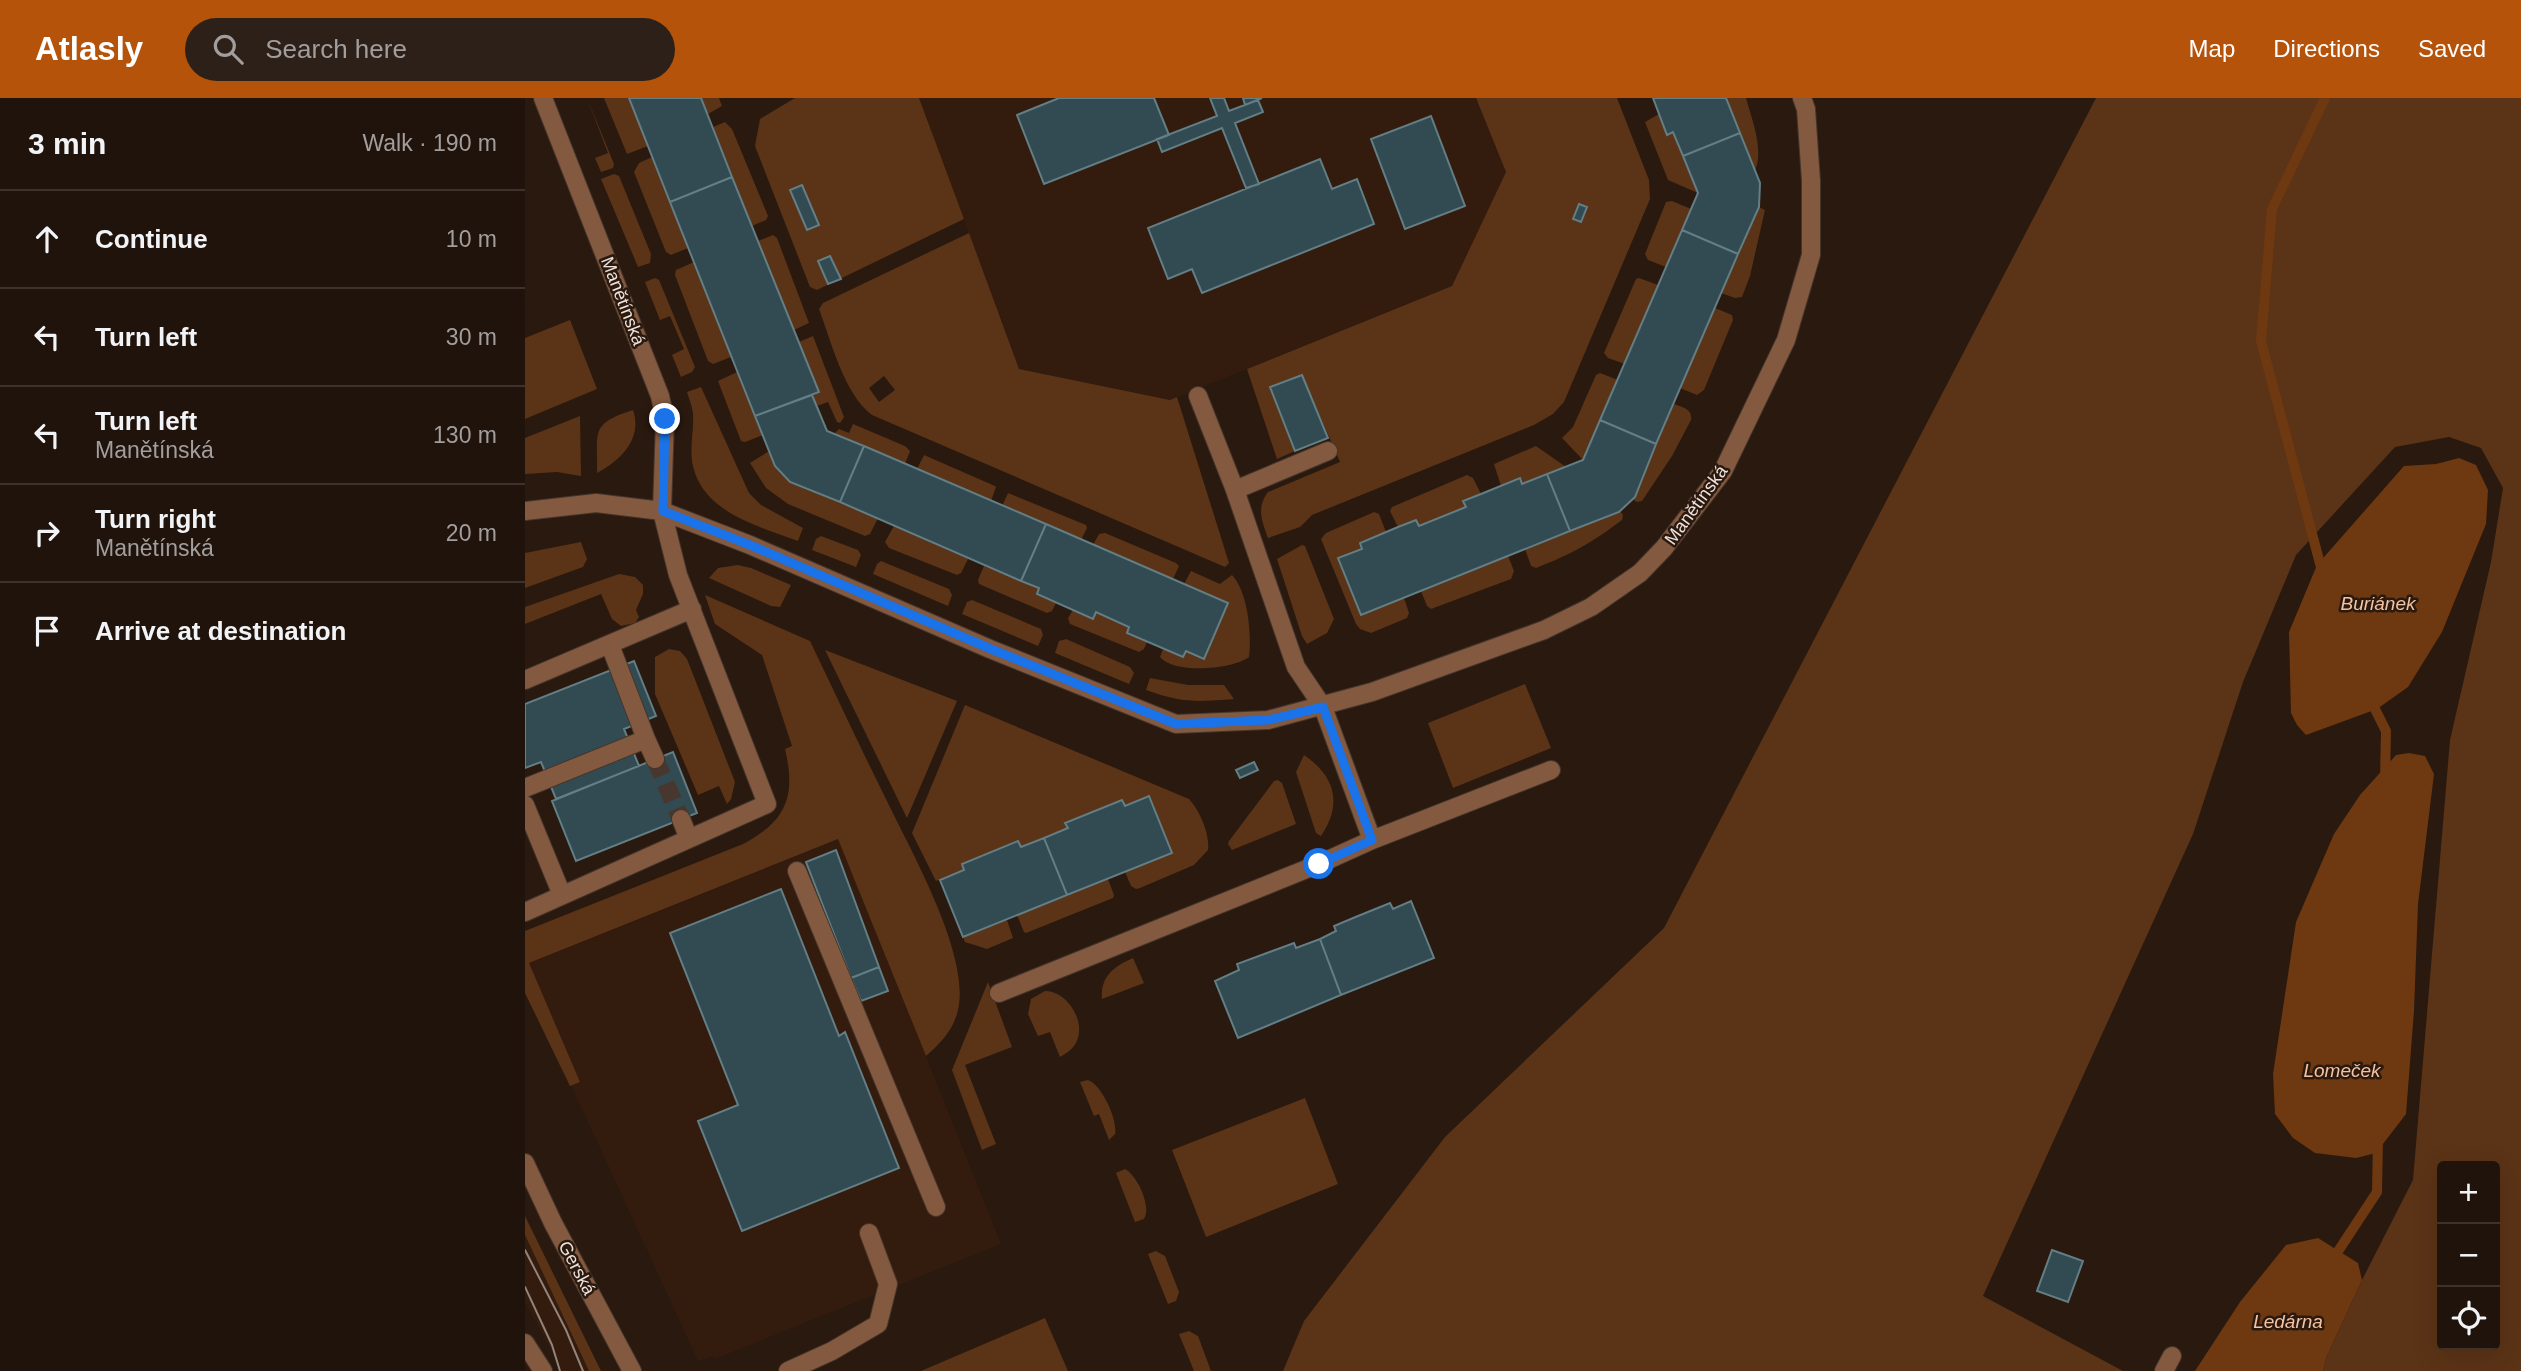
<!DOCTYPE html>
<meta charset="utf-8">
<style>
:root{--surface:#20130b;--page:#2d2019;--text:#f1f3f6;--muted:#a29e9d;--line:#3d322c;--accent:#b45309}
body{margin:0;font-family:Helvetica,sans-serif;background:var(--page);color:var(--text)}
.controls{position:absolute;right:21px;bottom:21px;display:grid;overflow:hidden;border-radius:7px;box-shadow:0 7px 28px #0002}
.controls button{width:63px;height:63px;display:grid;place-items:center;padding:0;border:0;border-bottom:2px solid var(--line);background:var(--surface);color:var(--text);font:35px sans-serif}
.stop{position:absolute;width:21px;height:21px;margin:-16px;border:5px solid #1a73e8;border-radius:50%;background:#fff}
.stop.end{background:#1a73e8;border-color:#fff;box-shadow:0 2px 7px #0008}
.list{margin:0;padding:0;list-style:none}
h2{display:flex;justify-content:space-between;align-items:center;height:91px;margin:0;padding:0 28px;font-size:30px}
h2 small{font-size:23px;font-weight:400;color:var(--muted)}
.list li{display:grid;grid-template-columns:46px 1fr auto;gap:21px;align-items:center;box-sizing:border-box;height:98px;padding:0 28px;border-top:2px solid var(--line)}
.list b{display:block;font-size:26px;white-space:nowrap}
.list p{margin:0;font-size:23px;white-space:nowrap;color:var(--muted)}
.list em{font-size:23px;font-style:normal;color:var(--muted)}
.icon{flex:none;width:38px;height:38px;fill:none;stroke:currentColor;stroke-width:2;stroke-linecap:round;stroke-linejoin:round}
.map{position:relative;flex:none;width:1996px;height:1273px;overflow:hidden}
header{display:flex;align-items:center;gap:42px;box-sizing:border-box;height:98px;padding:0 35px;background:var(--accent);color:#fff}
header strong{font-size:33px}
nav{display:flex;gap:38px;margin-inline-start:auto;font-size:24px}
.search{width:490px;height:63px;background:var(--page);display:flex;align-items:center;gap:18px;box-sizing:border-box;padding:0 24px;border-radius:38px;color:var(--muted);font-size:26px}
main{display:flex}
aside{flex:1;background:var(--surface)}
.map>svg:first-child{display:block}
.built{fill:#331c0e}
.green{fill:#5b3317;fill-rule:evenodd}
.water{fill:#6e3810}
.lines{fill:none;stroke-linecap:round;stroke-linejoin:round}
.stream{stroke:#6e3810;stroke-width:10}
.building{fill:#324b52;stroke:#637e85;stroke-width:2}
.minor-tunnel{stroke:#47372e;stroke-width:18;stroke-dasharray:18 9;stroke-linecap:butt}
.minor-casing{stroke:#45352c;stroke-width:20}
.minor{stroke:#83593f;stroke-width:18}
.tram{stroke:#93847c;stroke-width:2}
.route{stroke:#1a73e8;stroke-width:9}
.labels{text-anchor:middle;stroke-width:5;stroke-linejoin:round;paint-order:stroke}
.street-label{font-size:18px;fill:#eee2db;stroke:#2a190f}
.water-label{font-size:19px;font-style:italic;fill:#f5c2a2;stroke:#2a190f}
</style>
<header>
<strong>Atlasly</strong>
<div class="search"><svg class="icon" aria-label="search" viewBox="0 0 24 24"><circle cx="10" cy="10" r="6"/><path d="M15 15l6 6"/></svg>Search here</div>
<nav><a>Map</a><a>Directions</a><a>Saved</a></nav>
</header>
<main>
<aside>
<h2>3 min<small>Walk · 190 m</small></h2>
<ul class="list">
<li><svg class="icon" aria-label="ahead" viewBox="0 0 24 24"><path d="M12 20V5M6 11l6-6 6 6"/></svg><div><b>Continue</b></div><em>10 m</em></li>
<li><svg class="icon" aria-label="left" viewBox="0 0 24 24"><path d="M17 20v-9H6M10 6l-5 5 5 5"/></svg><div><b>Turn left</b></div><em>30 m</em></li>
<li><svg class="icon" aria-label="left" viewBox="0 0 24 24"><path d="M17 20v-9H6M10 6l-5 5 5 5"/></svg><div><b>Turn left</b><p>Manětínská</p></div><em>130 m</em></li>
<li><svg class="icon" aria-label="right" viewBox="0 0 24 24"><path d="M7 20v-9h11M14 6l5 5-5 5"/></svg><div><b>Turn right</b><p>Manětínská</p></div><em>20 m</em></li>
<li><svg class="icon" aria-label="arrive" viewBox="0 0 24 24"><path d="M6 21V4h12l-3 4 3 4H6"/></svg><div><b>Arrive at destination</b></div></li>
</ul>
</aside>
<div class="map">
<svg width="1996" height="1273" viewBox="0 0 1996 1273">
<rect width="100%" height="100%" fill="#2a190f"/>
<path class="built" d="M 394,0 L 951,0 L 981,74 L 927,188 L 645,302 L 494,271 Z
M 314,741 L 476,1146 L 190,1261 L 189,1258 L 173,1263 L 0,887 L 0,867 Z
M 0,1137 L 40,1221 L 64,1273 L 37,1273 L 0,1204 Z"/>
<path class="green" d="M 62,0 L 89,66 L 88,70 L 76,74 L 70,60 L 83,55 Z
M 79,0 L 104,0 L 123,48 L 102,56 Z
M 176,0 L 194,0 L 197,8 L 183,16 Z
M 270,0 L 394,0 L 439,121 L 292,192 L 285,189 L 230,48 L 235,21 Z
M 951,0 L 1092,0 L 1124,82 L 1125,101 L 1039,304 L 1028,316 L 1009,327 L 787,417 L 775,429 L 743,440 C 737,423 731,410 743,394 L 815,364 L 777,277 L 745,289 L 770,353 L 752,361 L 722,271 L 927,188 L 981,74 Z
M 1201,0 L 1221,0 C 1227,22 1239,51 1230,73 Z
M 1571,0 L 1996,0 L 1996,1273 L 1798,1273 L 1801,1260 L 1837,1182 L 1888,1082 L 1925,642 L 1966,464 L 1978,390 L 1956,350 L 1924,339 L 1870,349 L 1771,457 L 1718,584 L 1668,736 L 1458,1198 L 1598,1273 L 758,1273 L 779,1223 L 920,1039 L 1139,830 ZM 1917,1068 L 1970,1068 L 1970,1247 L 1917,1247 Z
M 1134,16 L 1143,36 L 1148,34 L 1173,95 L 1143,82 L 1120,24 Z
M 200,24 L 207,31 L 243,118 L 241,122 L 227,128 L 188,29 Z
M 127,59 L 163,150 L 146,157 L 141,154 L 109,74 L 114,65 Z
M 89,76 L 94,78 L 126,156 L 125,165 L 113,169 L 76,81 Z
M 1147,103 L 1166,111 L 1141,169 L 1123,162 L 1120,156 L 1141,104 Z
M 1234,109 L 1240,112 L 1225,178 L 1217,199 L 1210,200 L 1196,195 Z
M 444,135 L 494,271 L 645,302 L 652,299 L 704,465 L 700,469 L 347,317 C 319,296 306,243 294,211 L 298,205 ZM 359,278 L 370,292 L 354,304 L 344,290 Z
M 248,137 L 252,140 L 284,225 L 269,232 L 233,143 Z
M 169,164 L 206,259 L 188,266 L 183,263 L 150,177 L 151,172 Z
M 130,180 L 134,182 L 170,269 L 167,274 L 156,279 L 147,257 L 159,251 L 145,218 L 135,222 L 120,184 Z
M 1114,180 L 1133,187 L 1100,266 L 1083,260 L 1079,255 L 1111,181 Z
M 1190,210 L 1207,217 L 1208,222 L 1179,292 L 1172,297 L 1155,290 Z
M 45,222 L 72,291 L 0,321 L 0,240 Z
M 288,238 L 319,319 L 315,325 L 312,324 L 303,304 L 292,308 L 287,297 L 294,294 L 274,244 Z
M 212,274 L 238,337 L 220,344 L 216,343 L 193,283 Z
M 1075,275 L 1093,282 L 1058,362 L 1037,340 L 1048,329 L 1071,277 Z
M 176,289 L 224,395 L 236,407 L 278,430 L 273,443 C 233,428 175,414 167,363 C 165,347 169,331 168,315 C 167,308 164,301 162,294 Z
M 1149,306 C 1157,309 1168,311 1166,322 L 1147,358 L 1117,403 L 1112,404 L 1107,401 Z
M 108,312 C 118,341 95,363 72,375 C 73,334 64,326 108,312 Z
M 55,318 L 56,378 L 32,374 L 0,376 L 0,340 Z
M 328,326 L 380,348 L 385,353 L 380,366 L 309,336 L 314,331 L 324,335 Z
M 1011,348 L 1041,369 L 997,386 L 995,380 L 976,388 L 969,366 Z
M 244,353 L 250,368 L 265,384 L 353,420 L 345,436 L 340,438 L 263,406 L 241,390 L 225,365 Z
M 399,357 L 470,388 L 471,389 L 466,403 L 392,371 Z
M 942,377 L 948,380 L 956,396 L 939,403 L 941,409 L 894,428 L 891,422 L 873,429 L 865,413 L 867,409 Z
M 483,395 L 561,427 L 562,430 L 556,442 L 477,408 Z
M 1095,413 L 1098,417 L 1097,422 C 1068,444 1045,457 1011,470 L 1006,468 L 1000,451 Z
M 849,414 L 854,416 L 861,434 L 835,444 L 837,451 L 813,461 L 836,517 L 879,500 L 884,515 L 882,520 L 846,535 L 835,531 L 831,526 L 796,441 L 801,435 Z
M 369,428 L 443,461 L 436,475 L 432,477 L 364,450 L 360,444 Z
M 580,435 L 651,465 L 654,468 L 648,481 L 568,447 L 574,436 Z
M 296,438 L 333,452 L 336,457 L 331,469 L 287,452 L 291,441 Z
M 56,444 L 62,461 L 58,469 L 0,490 L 0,455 Z
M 777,447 L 780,448 L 809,521 L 802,535 L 782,546 L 777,538 L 752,461 Z
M 983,458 L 989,473 L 986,481 L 906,511 L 902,508 L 896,493 Z
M 356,463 L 424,491 L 427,497 L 423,508 L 348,476 L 352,466 Z
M 213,467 L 226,470 L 266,487 L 255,509 L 246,508 L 184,480 L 193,470 Z
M 459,468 L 514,490 L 512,497 L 531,505 L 527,513 L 522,515 L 454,486 L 453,482 Z
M 666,473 L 695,486 L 707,477 C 723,494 727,536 724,559 C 707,572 648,576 635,559 L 638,551 L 658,559 L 661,553 L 678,561 L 703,505 L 659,486 Z
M 94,476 L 110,479 L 118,487 L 118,496 L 111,512 L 114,519 L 110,525 L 96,528 L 87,521 L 76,496 L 0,526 L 0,509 Z
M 180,497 L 285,543 C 310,595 335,649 361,701 C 385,751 442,851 434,906 C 431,929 418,943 401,958 L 313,741 L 4,865 L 55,984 L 45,988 L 0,895 L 0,833 L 218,746 C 262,723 271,698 260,651 L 267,648 L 237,557 L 190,526 Z
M 447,502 L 516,531 L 518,537 L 513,548 L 437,516 L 442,504 Z
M 548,512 L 571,514 L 604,529 L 602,535 L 622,544 L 619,551 L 614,554 L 545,526 L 543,520 Z
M 541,541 L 605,569 L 609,575 L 604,586 L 530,555 L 534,543 Z
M 144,551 L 155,553 L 162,561 L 210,684 L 206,701 L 202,706 L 194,688 L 173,697 L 130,596 L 130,559 Z
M 300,552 L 432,603 L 382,720 Z
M 625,580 L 663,587 L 699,587 L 709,601 C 672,604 656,605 621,592 Z
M 1000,586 L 1026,650 L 928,690 L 903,625 Z
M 440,607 L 664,701 C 675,713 685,736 683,752 L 669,767 L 615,790 L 611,791 L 606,788 L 600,774 L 647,755 L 624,698 L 600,708 L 597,702 L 540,724 L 543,730 L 496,749 L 493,743 L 437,766 L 439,772 L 411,783 L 387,735 Z
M 779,657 C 810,678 818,706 796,738 L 791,735 L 771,674 Z
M 753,682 L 757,685 L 771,726 L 707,752 L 703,746 L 704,743 L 749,683 Z
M 583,781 L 589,797 L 588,800 L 501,835 L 499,834 L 492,817 Z
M 482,822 L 488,840 L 462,851 L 440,844 L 438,839 Z
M 608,860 L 619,885 L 577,901 C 575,879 589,868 608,860 Z
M 463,884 L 487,949 L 440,967 L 471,1046 L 457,1052 L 427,972 Z
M 520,893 C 544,893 564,928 549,948 C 545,953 540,956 535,959 L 525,934 L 513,938 L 503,916 L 506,901 Z
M 563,982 C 577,987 593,1022 590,1036 L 584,1042 L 574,1016 L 569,1018 L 555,984 Z
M 780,1000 L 813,1086 L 681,1139 L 647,1052 Z
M 600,1071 C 612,1077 627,1109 619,1121 L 610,1124 L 591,1075 Z
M 0,1118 L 76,1273 L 64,1273 L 0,1137 Z
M 631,1153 L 640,1158 L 654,1194 L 651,1203 L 643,1206 L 623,1156 Z
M 520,1220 L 543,1273 L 396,1273 Z
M 664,1233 L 673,1238 L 686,1273 L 669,1273 L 654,1236 Z"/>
<path class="water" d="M 1934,360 L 1951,367 L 1963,392 L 1961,426 L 1917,534 L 1883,589 L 1852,611 L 1781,637 L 1772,627 L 1766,615 L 1764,534 L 1792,467 L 1879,368 L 1911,366 Z
M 1884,655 L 1900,658 L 1909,676 L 1893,806 L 1889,913 L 1881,1016 L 1851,1055 L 1831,1060 L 1790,1055 L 1768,1040 L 1750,1016 L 1748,976 L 1771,824 L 1809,736 L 1835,697 L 1871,657 Z
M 1793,1140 L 1833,1165 L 1837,1182 L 1801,1260 L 1798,1273 L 1670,1273 L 1715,1204 L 1761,1147 Z"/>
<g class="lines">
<path class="stream" d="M 1798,477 L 1736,243 L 1747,111 L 1800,0
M 1844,599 L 1861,633 L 1860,681
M 1806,1164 L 1852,1094 L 1853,1040"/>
</g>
<path class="building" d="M 104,0 L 176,0 L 207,79 L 145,104 Z
M 534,0 L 629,0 L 644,37 L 519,86 L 492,17 Z
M 685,0 L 699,0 L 704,13 L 733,2 L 738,14 L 710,25 L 734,86 L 721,90 L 697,30 L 637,54 L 632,41 L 692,18 Z
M 718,0 L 737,0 L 720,7 Z
M 1128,0 L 1201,0 L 1215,35 L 1158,58 L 1148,34 L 1142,37 Z
M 906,18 L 940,108 L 880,131 L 846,41 Z
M 1215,35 L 1235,85 L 1234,109 L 1213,156 L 1157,132 L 1173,95 L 1158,58 Z
M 795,61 L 807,91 L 832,81 L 849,126 L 677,195 L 667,171 L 643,181 L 623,130 Z
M 207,79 L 294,294 L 230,318 L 145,104 Z
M 277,87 L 294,127 L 282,132 L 265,92 Z
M 1054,106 L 1062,109 L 1056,124 L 1048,121 Z
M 1157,132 L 1213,156 L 1131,346 L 1075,322 Z
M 305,158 L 316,181 L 303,186 L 293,163 Z
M 777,277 L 803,340 L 770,353 L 745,289 Z
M 287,297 L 302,333 L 339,348 L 315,404 L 265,384 L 250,368 L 230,318 Z
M 1075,322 L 1131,346 L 1110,399 L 1094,414 L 1045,433 L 1022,376 L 1058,362 Z
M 339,348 L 521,426 L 496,483 L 315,404 Z
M 1022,376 L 1045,433 L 836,517 L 813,460 L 837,451 L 835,445 L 873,429 L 891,422 L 894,428 L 941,409 L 938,403 L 956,396 L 995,380 L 997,386 Z
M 521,426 L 703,505 L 679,561 L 661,553 L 658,559 L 602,535 L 604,529 L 571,514 L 568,521 L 512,496 L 514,490 L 496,483 Z
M 109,563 L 131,618 L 99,631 L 114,668 L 31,701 L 16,664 L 0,670 L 0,606 Z
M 148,654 L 172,715 L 51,763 L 27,703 Z
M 729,664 L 733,672 L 715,680 L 711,672 Z
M 624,698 L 647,755 L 542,797 L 519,740 L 543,730 L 540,725 L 597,702 L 600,708 Z
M 519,740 L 542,797 L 438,839 L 415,782 L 439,772 L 437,766 L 493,743 L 496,749 Z
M 311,752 L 354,869 L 326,880 L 281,764 Z
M 256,791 L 314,938 L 320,934 L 374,1070 L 217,1133 L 173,1023 L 213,1007 L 145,835 Z
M 886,803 L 909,860 L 816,897 L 795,841 L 811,833 L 809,828 L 833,818 L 865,805 L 868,811 Z
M 795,841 L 816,897 L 713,940 L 690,883 L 714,872 L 712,866 L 769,845 L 771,850 Z
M 354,869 L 363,893 L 336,903 L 326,880 Z
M 1527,1152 L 1558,1163 L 1543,1204 L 1512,1193 Z"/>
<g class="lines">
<path class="minor-tunnel" d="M 130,661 L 156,721"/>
<g class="minor-casing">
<path id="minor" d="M 673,298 L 710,392 L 771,569 L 798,609 L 847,742
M 710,392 L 803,353
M 0,413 L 71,405 L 137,413 L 225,447 L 465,551 L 651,626 L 743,622 L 847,594 L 1019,532 L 1066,509 L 1115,475 L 1139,450 L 1198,373 L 1261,242 L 1286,157 L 1286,83 L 1281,11 L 1277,0
M 0,582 L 167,511
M 121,641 L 130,661
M 0,690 L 121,641 L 85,547
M 0,707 L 37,797
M 156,721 L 164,741
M 272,773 L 411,1109
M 0,814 L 242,706 L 153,477 L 137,413 L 140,321 L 135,298 L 18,0
M 474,895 L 794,766 L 847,742 L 1026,672
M 0,1065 L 28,1125 L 107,1273
M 0,1245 L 18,1273
M 263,1273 L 307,1253 L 353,1226 L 363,1186 L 344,1135
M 1639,1273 L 1647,1258"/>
</g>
<use href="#minor" class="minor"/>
<path class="tram" d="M 0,1152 L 41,1232 L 58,1273
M 0,1189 L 27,1247 L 35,1273"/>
</g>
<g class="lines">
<path class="route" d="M 140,321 L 138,413 L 225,447 L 466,551 L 651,626 L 743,622 L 798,609 L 847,742 L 794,766"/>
</g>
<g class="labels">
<g class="street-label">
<text transform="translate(98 203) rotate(69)" y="6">Manětínská</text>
<text transform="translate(1171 407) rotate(-54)" y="6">Manětínská</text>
<text transform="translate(52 1170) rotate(62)" y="6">Gerská</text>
</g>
<g class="water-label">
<text x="1853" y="512">Buriánek</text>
<text x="1817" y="979">Lomeček</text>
<text x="1763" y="1230">Ledárna</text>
</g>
</g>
</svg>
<div class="controls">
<button>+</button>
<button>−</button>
<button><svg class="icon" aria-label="locate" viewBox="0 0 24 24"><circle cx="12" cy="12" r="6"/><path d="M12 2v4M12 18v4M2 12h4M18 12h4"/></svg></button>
</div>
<div class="stop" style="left:794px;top:766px"></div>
<div class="stop end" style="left:140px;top:321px"></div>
</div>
</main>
